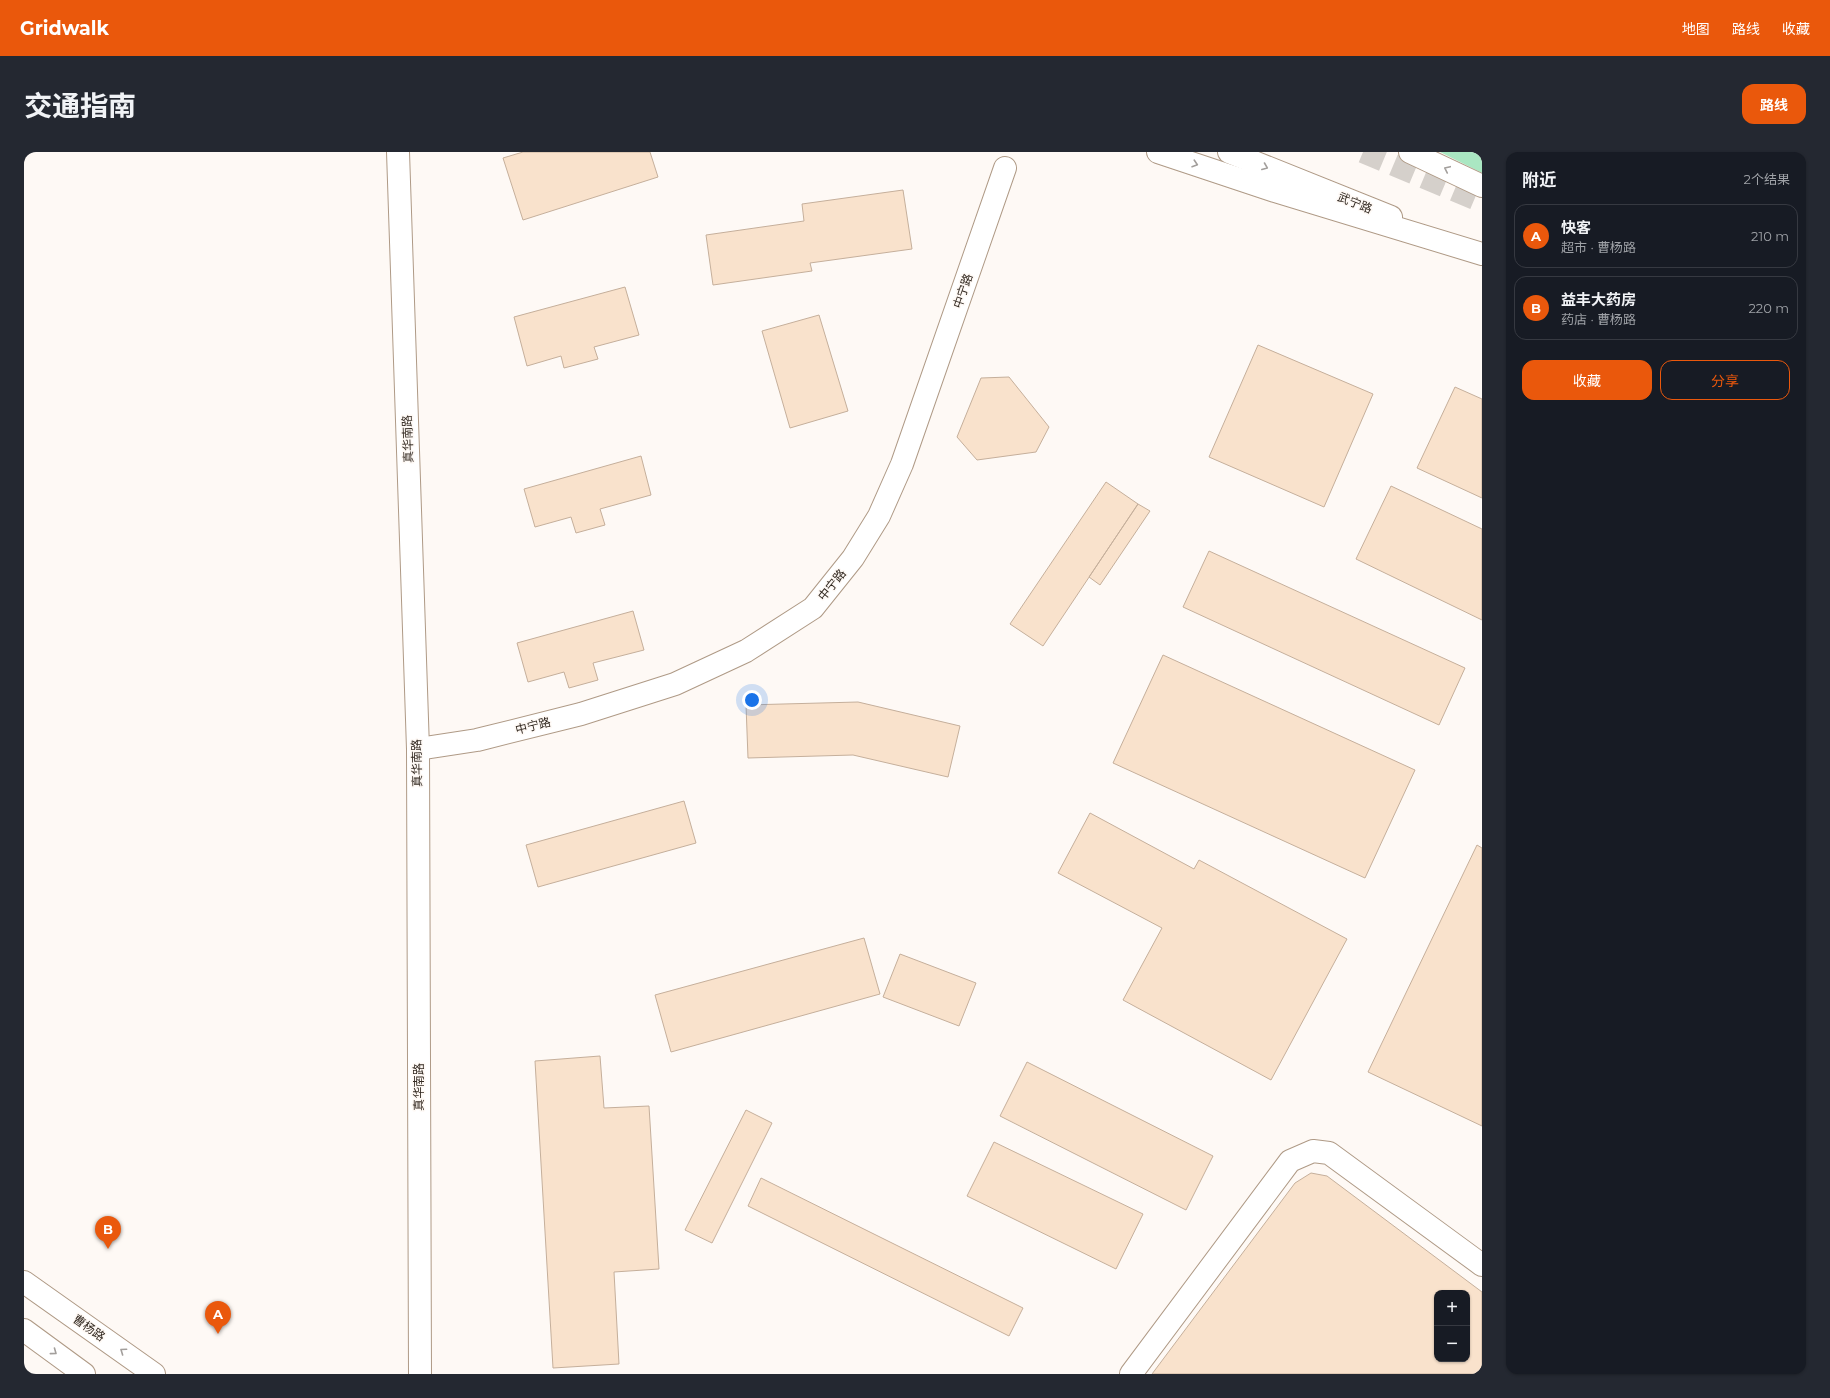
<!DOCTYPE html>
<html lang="zh">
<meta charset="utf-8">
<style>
:root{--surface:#171b24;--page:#242831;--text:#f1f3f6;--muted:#9ea1a6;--line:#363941;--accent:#ea580c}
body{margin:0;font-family:Montserrat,"Noto Sans SC",sans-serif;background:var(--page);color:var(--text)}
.controls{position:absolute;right:12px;bottom:12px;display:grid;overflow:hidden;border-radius:8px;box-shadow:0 1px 3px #0004}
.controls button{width:36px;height:36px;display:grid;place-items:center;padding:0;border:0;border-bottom:1px solid var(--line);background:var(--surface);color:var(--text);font:20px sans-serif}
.you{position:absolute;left:728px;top:548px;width:14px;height:14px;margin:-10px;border:3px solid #fff;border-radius:50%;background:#1a73e8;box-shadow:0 0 0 6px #1a73e833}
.badge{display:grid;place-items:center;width:26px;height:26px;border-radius:50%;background:var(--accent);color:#fff;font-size:13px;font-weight:700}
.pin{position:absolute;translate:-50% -33px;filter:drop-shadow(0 1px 2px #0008)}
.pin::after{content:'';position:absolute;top:21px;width:14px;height:12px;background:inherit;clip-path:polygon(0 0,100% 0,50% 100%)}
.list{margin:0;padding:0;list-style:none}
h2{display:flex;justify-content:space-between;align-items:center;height:52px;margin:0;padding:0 16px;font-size:17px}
h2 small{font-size:13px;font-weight:400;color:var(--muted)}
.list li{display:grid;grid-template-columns:26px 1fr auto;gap:12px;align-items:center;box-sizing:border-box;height:64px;margin:0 8px 8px;padding:0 8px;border:1px solid var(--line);border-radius:12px}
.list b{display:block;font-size:15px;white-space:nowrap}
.list p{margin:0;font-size:13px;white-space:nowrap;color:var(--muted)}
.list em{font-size:13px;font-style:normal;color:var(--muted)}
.actions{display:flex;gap:8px;padding:12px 16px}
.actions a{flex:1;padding:9px 0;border:1px solid var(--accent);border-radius:12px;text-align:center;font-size:14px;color:var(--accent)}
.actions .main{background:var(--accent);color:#fff}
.map{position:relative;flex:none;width:1458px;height:1222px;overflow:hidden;border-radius:12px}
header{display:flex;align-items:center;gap:24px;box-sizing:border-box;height:56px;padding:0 20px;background:var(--accent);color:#fff}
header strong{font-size:19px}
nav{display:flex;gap:22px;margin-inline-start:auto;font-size:14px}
.intro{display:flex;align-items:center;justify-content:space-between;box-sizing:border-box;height:96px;padding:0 24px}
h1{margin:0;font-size:28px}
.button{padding:10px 18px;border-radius:12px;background:var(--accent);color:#fff;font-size:14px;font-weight:700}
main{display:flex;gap:24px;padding:0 24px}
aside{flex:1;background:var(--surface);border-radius:12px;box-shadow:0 1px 3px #0004}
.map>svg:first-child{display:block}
.green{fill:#aae7c2}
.building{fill:#f9e2cc;stroke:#c5af9b;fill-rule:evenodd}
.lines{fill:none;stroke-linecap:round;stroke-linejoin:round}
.highway-tunnel{stroke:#d5d0cb;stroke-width:22;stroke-dasharray:22 11;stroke-linecap:butt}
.minor-casing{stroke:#af9a86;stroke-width:24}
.major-casing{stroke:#af9a86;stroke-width:24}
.highway-casing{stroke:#af9a86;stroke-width:24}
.minor{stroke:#fff;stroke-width:22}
.major{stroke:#fff;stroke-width:22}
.highway{stroke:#fff;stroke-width:22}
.oneway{stroke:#a39f9c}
.labels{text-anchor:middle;stroke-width:3;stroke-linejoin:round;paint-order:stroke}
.street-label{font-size:12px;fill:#332a22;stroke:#fef9f5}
</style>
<header>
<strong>Gridwalk</strong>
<nav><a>地图</a><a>路线</a><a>收藏</a></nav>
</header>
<div class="intro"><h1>交通指南</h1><a class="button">路线</a></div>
<main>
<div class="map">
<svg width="1458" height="1222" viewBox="0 0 1458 1222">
<rect width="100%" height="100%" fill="#fef9f5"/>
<path class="green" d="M 1416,0 L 1458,0 L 1458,21 Z"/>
<path class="building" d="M 499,0 L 626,0 L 634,25 L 499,68 L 479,6 Z
M 879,38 L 888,97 L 786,111 L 788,119 L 689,133 L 682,83 L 780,69 L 778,52 Z
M 601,135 L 615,183 L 570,195 L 574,207 L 540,216 L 537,204 L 503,214 L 490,165 Z
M 795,163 L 824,259 L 766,276 L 738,179 Z
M 1234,193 L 1349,242 L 1300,355 L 1185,305 Z
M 985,225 L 1025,275 L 1012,300 L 953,308 L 933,285 L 957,226 Z
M 1431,235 L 1458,247 L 1458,346 L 1393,316 Z
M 617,304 L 627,343 L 576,357 L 581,373 L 552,381 L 547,365 L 511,375 L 500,337 Z
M 1082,330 L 1114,352 L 1019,494 L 986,472 Z
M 1367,334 L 1458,377 L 1458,468 L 1332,407 Z
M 1114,352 L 1126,359 L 1076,433 L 1065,425 Z
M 1185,399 L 1441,516 L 1415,573 L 1159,455 Z
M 609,459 L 620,498 L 569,511 L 574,528 L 545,536 L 540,520 L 504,530 L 493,491 Z
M 1139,503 L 1391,618 L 1341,726 L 1089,611 Z
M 834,550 L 936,574 L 924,625 L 829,603 L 724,606 L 722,553 Z
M 660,649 L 672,691 L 514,735 L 502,693 Z
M 1066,661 L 1170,717 L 1175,708 L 1323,787 L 1247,928 L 1099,848 L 1138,776 L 1034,721 Z
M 1453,693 L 1458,696 L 1458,974 L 1344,920 Z
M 840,786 L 856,842 L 647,900 L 631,843 Z
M 876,802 L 952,831 L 935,874 L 859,845 Z
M 576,904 L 580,956 L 625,954 L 635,1117 L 590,1120 L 595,1212 L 529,1216 L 511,909 Z
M 1003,910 L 1189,1004 L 1162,1058 L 976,964 Z
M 722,958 L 748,971 L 688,1091 L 661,1078 Z
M 970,990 L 1119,1062 L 1092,1117 L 943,1044 Z
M 1287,1021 L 1303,1024 L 1458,1140 L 1458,1222 L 1128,1222 L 1271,1031 ZM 1413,1141 L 1443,1141 L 1443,1207 L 1413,1207 Z
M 737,1026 L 999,1156 L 985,1184 L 724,1054 Z"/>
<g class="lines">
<path class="highway-tunnel" d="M 1339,0 L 1458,50"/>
<g class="minor-casing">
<path id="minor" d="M 394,597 L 453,588 L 557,562 L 651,532 L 722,499 L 789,456 L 829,406 L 855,364 L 878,312 L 981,16
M 1107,1222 L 1266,1009 L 1289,999 L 1305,1001 L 1458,1113"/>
</g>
<g class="major-casing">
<path id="major" d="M 374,0 L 394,597 L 396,1222
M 1205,0 L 1367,65
M 1386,0 L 1458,34
M 0,1130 L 130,1222
M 0,1178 L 60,1222"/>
</g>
<g class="highway-casing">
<path id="highway" d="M 1134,0 L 1251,39 L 1458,102"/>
</g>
<use href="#minor" class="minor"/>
<use href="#major" class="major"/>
<use href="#highway" class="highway"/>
</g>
<defs><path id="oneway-chevron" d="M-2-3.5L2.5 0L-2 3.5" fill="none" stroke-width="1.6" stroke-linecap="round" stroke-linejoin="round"/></defs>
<g class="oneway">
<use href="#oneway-chevron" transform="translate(1171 12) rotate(18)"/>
<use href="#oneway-chevron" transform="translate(1241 15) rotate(22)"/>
<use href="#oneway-chevron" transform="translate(1423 17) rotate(-155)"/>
<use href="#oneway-chevron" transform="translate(99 1199) rotate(-145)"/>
<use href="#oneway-chevron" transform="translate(30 1200) rotate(36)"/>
</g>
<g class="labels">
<g class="street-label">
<text transform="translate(1331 51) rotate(22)" y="4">武宁路</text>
<text transform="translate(939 139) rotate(-71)" y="4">中宁路</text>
<text transform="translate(384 287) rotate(-92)" y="4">真华南路</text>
<text transform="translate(808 433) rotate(-51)" y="4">中宁路</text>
<text transform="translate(509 574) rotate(-14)" y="4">中宁路</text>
<text transform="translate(393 611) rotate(-91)" y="4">真华南路</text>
<text transform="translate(395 935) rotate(-90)" y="4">真华南路</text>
<text transform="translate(65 1176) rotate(35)" y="4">曹杨路</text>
</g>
</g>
</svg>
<div class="controls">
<button>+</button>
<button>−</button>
</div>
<div class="you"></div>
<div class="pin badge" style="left:194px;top:1182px">A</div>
<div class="pin badge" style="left:84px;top:1097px">B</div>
</div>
<aside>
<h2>附近<small>2个结果</small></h2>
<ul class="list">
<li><span class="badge">A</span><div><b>快客</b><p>超市 · 曹杨路</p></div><em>210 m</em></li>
<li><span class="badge">B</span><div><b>益丰大药房</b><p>药店 · 曹杨路</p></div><em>220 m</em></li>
</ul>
<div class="actions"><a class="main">收藏</a><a>分享</a></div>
</aside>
</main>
